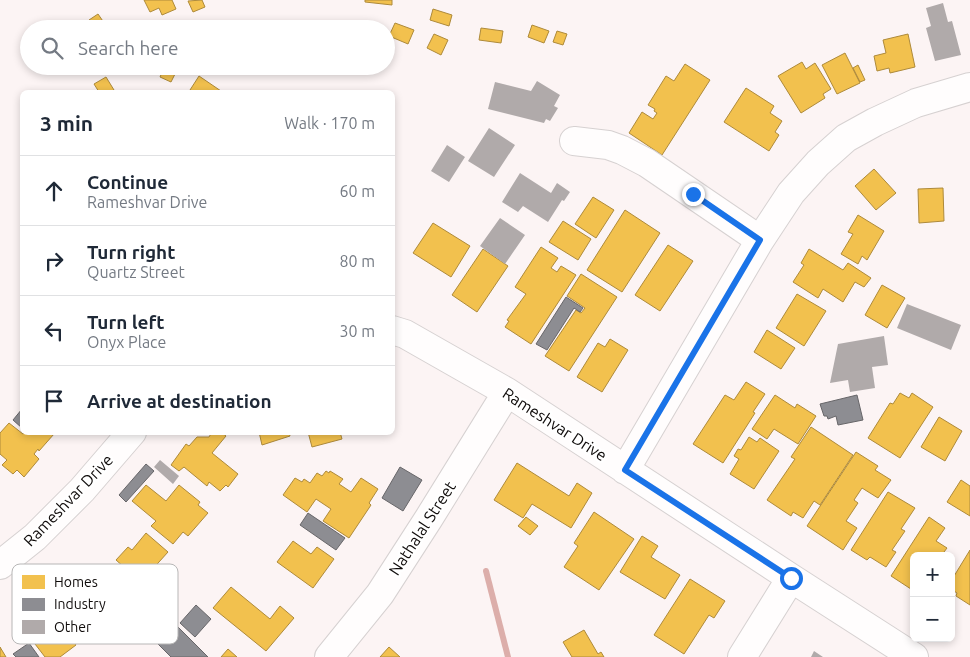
<!DOCTYPE html>
<meta charset="utf-8">
<style>
:root{--surface:#fff;--page:#f2f2f3;--text:#1f2937;--muted:#747a83;--line:#e0e1e3}
body{margin:0;font-family:Ubuntu,sans-serif;background:var(--page);color:var(--text)}
.controls{position:absolute;right:15px;bottom:15px;display:grid;overflow:hidden;border-radius:8px;box-shadow:0 2px 8px #0003}
.controls button{width:45px;height:45px;display:grid;place-items:center;padding:0;border:0;border-bottom:1px solid var(--line);background:var(--surface);color:var(--text);font:25px sans-serif}
.stop{position:absolute;width:15px;height:15px;margin:-11px;border:4px solid #1a73e8;border-radius:50%;background:#fff}
.stop.end{background:#1a73e8;border-color:#fff;box-shadow:0 1px 5px #0008}
.list{margin:0;padding:0;list-style:none}
h2{display:flex;justify-content:space-between;align-items:center;height:65px;margin:0;padding:0 20px;font-size:21px}
h2 small{font-size:16px;font-weight:400;color:var(--muted)}
.list li{display:grid;grid-template-columns:32px 1fr auto;gap:15px;align-items:center;box-sizing:border-box;height:70px;padding:0 20px;border-top:1px solid var(--line)}
.list b{display:block;font-size:19px;white-space:nowrap}
.list p{margin:0;font-size:16px;white-space:nowrap;color:var(--muted)}
.list em{font-size:16px;font-style:normal;color:var(--muted)}
.icon{flex:none;width:28px;height:28px;fill:none;stroke:currentColor;stroke-width:2;stroke-linecap:round;stroke-linejoin:round}
.map{position:relative;flex:none;width:970px;height:657px;overflow:hidden}
.search{position:absolute;background:var(--surface);box-shadow:0 2px 8px #0003;left:20px;top:20px;width:375px;height:55px;display:flex;align-items:center;gap:12px;box-sizing:border-box;padding:0 18px;border-radius:28px;color:var(--muted);font-size:19px}
.panel{position:absolute;background:var(--surface);box-shadow:0 2px 8px #0003;left:20px;top:90px;width:375px;height:345px;border-radius:8px}
.map>svg:first-child{display:block}
.homes{fill:#f2c14e;stroke:#ae8a3a}
.industry{fill:#8d8d92;stroke:#676669}
.lines{fill:none;stroke-linecap:round;stroke-linejoin:round}
.stream{stroke:#dcaeaa;stroke-width:6}
.building{fill:#b0aaaa}
.minor-casing{stroke:#d6d1d1;stroke-width:30}
.minor{stroke:#fffdfd;stroke-width:28}
.route{stroke:#1a73e8;stroke-width:6}
.labels{text-anchor:middle;stroke-width:5;stroke-linejoin:round;paint-order:stroke}
.street-label{font-size:16px;fill:#0f0b0a;stroke:#fff}
.key{fill:#fff;stroke:#b7b6b6;stroke-width:1}
.key-label{font-size:14px;fill:#0f0b0a}
</style>
<div class="map">
<svg width="970" height="657" viewBox="0 0 970 657">
<rect width="100%" height="100%" fill="#fcf4f4"/>
<path class="homes" d="M 144,0 L 172,0 L 176,9 L 162,15 L 159,8 L 150,12 Z
M 202,0 L 205,7 L 193,12 L 188,1 Z
M 365,0 L 392,0 L 392,5 L 365,2 Z
M 433,9 L 452,15 L 449,26 L 430,20 Z
M 98,14 L 107,27 L 104,29 L 95,29 L 89,20 Z
M 47,22 L 51,29 L 38,29 Z
M 167,22 L 174,29 L 159,28 Z
M 190,22 L 199,29 L 184,29 Z
M 395,23 L 414,30 L 408,44 L 389,36 Z
M 532,25 L 549,31 L 544,43 L 528,37 Z
M 481,28 L 503,31 L 501,43 L 479,40 Z
M 557,31 L 567,34 L 563,45 L 553,42 Z
M 434,34 L 448,40 L 441,55 L 427,48 Z
M 908,34 L 915,67 L 890,73 L 889,68 L 877,71 L 874,56 L 886,53 L 883,40 Z
M 845,53 L 860,83 L 837,94 L 822,65 Z
M 802,62 L 806,69 L 815,63 L 831,89 L 823,94 L 825,98 L 801,113 L 778,76 Z
M 685,64 L 710,80 L 662,155 L 629,133 L 642,112 L 653,119 L 657,113 L 654,111 L 655,109 L 648,105 L 666,76 L 674,81 Z
M 858,65 L 865,80 L 860,82 L 853,68 Z
M 165,66 L 177,70 L 171,82 L 160,77 Z
M 223,66 L 236,66 L 232,74 L 224,70 L 226,68 Z
M 199,76 L 221,91 L 223,92 L 194,92 L 190,90 Z
M 106,77 L 114,90 L 110,92 L 99,92 L 94,84 Z
M 746,88 L 774,106 L 770,113 L 782,121 L 775,132 L 779,135 L 769,151 L 724,122 Z
M 874,169 L 896,193 L 876,210 L 855,186 Z
M 943,188 L 944,221 L 919,223 L 918,189 Z
M 593,197 L 614,210 L 596,238 L 575,224 Z
M 625,210 L 660,233 L 622,292 L 587,270 Z
M 858,215 L 884,231 L 867,260 L 862,256 L 858,264 L 841,254 L 853,234 L 848,232 Z
M 563,221 L 591,239 L 578,260 L 549,242 Z
M 433,223 L 470,246 L 451,277 L 413,253 Z
M 668,245 L 693,261 L 660,311 L 635,295 Z
M 541,247 L 558,258 L 551,268 L 557,272 L 561,266 L 576,275 L 531,344 L 505,327 L 509,321 L 507,320 L 526,294 L 515,287 Z
M 483,249 L 508,266 L 477,312 L 452,295 Z
M 809,249 L 843,270 L 848,263 L 871,278 L 864,287 L 855,282 L 843,302 L 823,289 L 818,298 L 793,282 L 804,265 L 801,263 Z
M 581,274 L 617,297 L 569,371 L 545,356 L 576,310 L 581,313 L 585,308 L 567,296 Z
M 882,285 L 905,298 L 887,328 L 865,315 Z
M 797,294 L 826,311 L 804,346 L 776,328 Z
M 767,330 L 795,348 L 781,369 L 754,352 Z
M 610,339 L 628,350 L 602,392 L 577,377 L 598,343 L 605,347 Z
M 746,382 L 765,394 L 753,412 L 755,413 L 723,463 L 693,444 L 725,395 L 734,400 Z
M 900,393 L 909,398 L 912,393 L 933,407 L 900,458 L 868,438 L 890,403 L 893,404 Z
M 775,395 L 795,408 L 797,404 L 816,416 L 798,444 L 774,429 L 767,439 L 752,429 Z
M 939,417 L 962,431 L 945,461 L 921,447 Z
M 9,423 L 23,434 L 24,432 L 54,434 L 39,451 L 38,449 L 34,454 L 39,459 L 24,477 L 17,470 L 13,474 L 2,465 L 7,460 L 0,454 L 0,433 Z
M 811,427 L 853,455 L 820,505 L 814,501 L 803,518 L 793,512 L 791,516 L 767,500 L 795,459 L 791,457 Z
M 212,432 L 221,432 L 226,436 L 212,453 L 238,474 L 228,487 L 226,485 L 220,491 L 209,482 L 207,486 L 184,467 L 179,471 L 171,465 L 186,444 L 189,446 L 197,437 L 209,437 Z
M 259,432 L 289,432 L 290,436 L 262,445 Z
M 308,432 L 340,432 L 342,439 L 312,447 Z
M 749,437 L 757,442 L 760,438 L 779,451 L 754,489 L 730,474 L 739,459 L 734,456 L 738,449 L 741,450 Z
M 856,452 L 878,466 L 875,470 L 891,480 L 878,498 L 862,488 L 854,500 L 858,503 L 846,521 L 857,528 L 843,550 L 807,526 Z
M 517,463 L 569,496 L 577,483 L 592,493 L 571,528 L 532,504 L 523,518 L 494,500 Z
M 326,471 L 329,473 L 330,471 L 343,479 L 339,484 L 351,492 L 361,478 L 378,489 L 369,503 L 371,505 L 349,538 L 323,521 L 331,509 L 316,499 L 307,512 L 283,495 L 295,478 L 302,482 L 304,479 L 310,483 L 317,473 L 322,476 Z
M 961,480 L 970,486 L 970,516 L 947,502 Z
M 146,485 L 166,501 L 179,485 L 200,502 L 198,505 L 208,513 L 188,536 L 183,532 L 173,544 L 151,526 L 156,521 L 132,501 Z
M 888,492 L 915,508 L 901,529 L 905,531 L 892,550 L 896,552 L 886,567 L 870,557 L 867,560 L 851,550 Z
M 594,512 L 634,539 L 599,590 L 564,567 L 578,546 L 574,543 Z
M 526,517 L 538,526 L 530,535 L 518,526 Z
M 929,517 L 945,528 L 936,541 L 947,548 L 941,556 L 914,556 L 914,591 L 891,576 Z
M 146,533 L 168,552 L 141,582 L 116,560 L 128,547 L 132,550 Z
M 642,536 L 658,546 L 651,557 L 680,575 L 665,599 L 620,572 Z
M 293,541 L 311,554 L 317,547 L 334,559 L 313,588 L 277,562 Z
M 970,550 L 970,605 L 956,596 L 957,593 L 951,589 L 951,581 Z
M 690,579 L 725,601 L 714,618 L 709,615 L 684,654 L 654,635 Z
M 231,587 L 270,619 L 280,606 L 294,618 L 266,651 L 213,608 Z
M 50,612 L 76,645 L 60,657 L 45,657 L 22,627 L 37,616 L 39,620 Z
M 584,630 L 598,654 L 601,652 L 604,657 L 572,657 L 563,642 Z
M 0,647 L 6,657 L 0,657 Z
M 389,647 L 400,657 L 380,657 Z
M 228,649 L 237,657 L 221,657 Z"/>
<path class="industry" d="M 566,297 L 583,308 L 580,312 L 574,308 L 547,350 L 536,344 Z
M 857,395 L 863,420 L 838,425 L 836,416 L 828,419 L 827,416 L 824,416 L 820,404 Z
M 22,409 L 22,428 L 13,420 Z
M 146,464 L 154,471 L 126,502 L 119,495 Z
M 400,467 L 422,480 L 403,511 L 382,498 Z
M 308,513 L 345,538 L 336,550 L 300,525 Z
M 196,605 L 211,619 L 195,637 L 180,623 Z
M 175,624 L 208,657 L 171,657 L 156,642 Z
M 29,643 L 39,657 L 16,657 L 13,654 Z"/>
<g class="lines">
<path class="stream" d="M 486,571 L 508,657"/>
</g>
<path class="building" d="M 943,3 L 948,22 L 952,21 L 961,55 L 935,61 L 926,28 L 931,26 L 926,8 Z
M 537,81 L 560,95 L 554,106 L 558,108 L 550,121 L 546,119 L 544,123 L 488,109 L 495,82 L 531,91 Z
M 489,128 L 515,145 L 494,177 L 468,161 Z
M 447,145 L 465,157 L 449,182 L 431,171 Z
M 520,173 L 551,193 L 557,183 L 570,192 L 564,201 L 562,200 L 548,222 L 523,206 L 518,212 L 502,202 Z
M 500,218 L 525,235 L 505,264 L 480,246 Z
M 907,304 L 961,325 L 951,350 L 897,328 Z
M 884,336 L 888,365 L 872,367 L 875,388 L 850,392 L 848,380 L 830,383 L 838,344 Z
M 160,460 L 179,476 L 173,484 L 154,467 Z
M 814,651 L 823,657 L 811,657 Z"/>
<g class="lines">
<g class="minor-casing">
<path id="minor" d="M 574,141 L 608,145 L 622,150 L 647,163 L 760,240
M 392,330 L 405,334 L 507,392 L 791,578 L 914,657
M 625,470 L 760,240 L 791,193 L 818,163 L 846,138 L 875,122 L 916,103 L 970,87
M 0,565 L 35,537 L 82,490 L 132,432
M 329,657 L 380,594 L 429,518 L 507,392
M 742,657 L 791,578"/>
</g>
<use href="#minor" class="minor"/>
</g>
<g class="lines">
<path class="route" d="M 693,194 L 760,240 L 625,470 L 791,578"/>
</g>
<g class="labels">
<g class="street-label">
<text transform="translate(555 424) rotate(33)" y="6">Rameshvar Drive</text>
<text transform="translate(68 500) rotate(-46)" y="6">Rameshvar Drive</text>
<text transform="translate(422 528) rotate(-57)" y="6">Nathalal Street</text>
</g>
</g>
<rect x="12" y="564" width="166" height="80" rx="8" class="key"/>
<rect x="22" y="575" width="23" height="14" fill="#f2c14e"/>
<rect x="22" y="598" width="23" height="13" fill="#8d8d92"/>
<rect x="22" y="620" width="23" height="14" fill="#b0aaaa"/>
<g class="key-label">
<text x="54" y="587">Homes</text>
<text x="54" y="609">Industry</text>
<text x="54" y="632">Other</text>
</g>
</svg>
<div class="controls">
<button>+</button>
<button>−</button>
</div>
<div class="stop" style="left:791px;top:578px"></div>
<div class="stop end" style="left:693px;top:194px"></div>
<div class="search"><svg class="icon" aria-label="search" viewBox="0 0 24 24"><circle cx="10" cy="10" r="6"/><path d="M15 15l6 6"/></svg>Search here</div>
<section class="panel">
<h2>3 min<small>Walk · 170 m</small></h2>
<ul class="list">
<li><svg class="icon" aria-label="ahead" viewBox="0 0 24 24"><path d="M12 20V5M6 11l6-6 6 6"/></svg><div><b>Continue</b><p>Rameshvar Drive</p></div><em>60 m</em></li>
<li><svg class="icon" aria-label="right" viewBox="0 0 24 24"><path d="M7 20v-9h11M14 6l5 5-5 5"/></svg><div><b>Turn right</b><p>Quartz Street</p></div><em>80 m</em></li>
<li><svg class="icon" aria-label="left" viewBox="0 0 24 24"><path d="M17 20v-9H6M10 6l-5 5 5 5"/></svg><div><b>Turn left</b><p>Onyx Place</p></div><em>30 m</em></li>
<li><svg class="icon" aria-label="arrive" viewBox="0 0 24 24"><path d="M6 21V4h12l-3 4 3 4H6"/></svg><div><b>Arrive at destination</b></div></li>
</ul>
</section>
</div>
